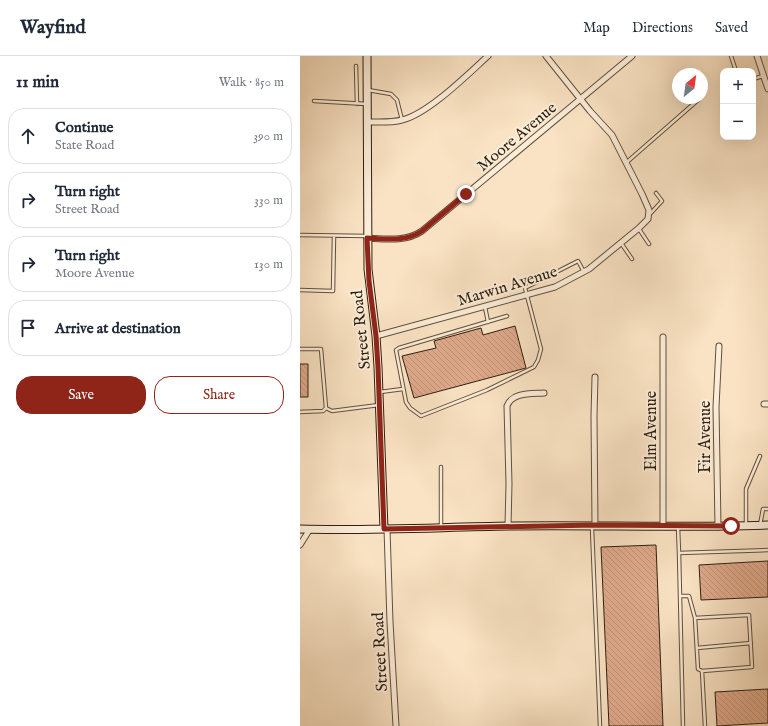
<!DOCTYPE html>
<meta charset="utf-8">
<style>
:root{--surface:#fff;--page:#f2f2f3;--text:#1f2937;--muted:#747a83;--line:#e0e1e3;--accent:#8f2418}
body{margin:0;font-family:"IM FELL English",serif;background:var(--page);color:var(--text)}
.controls{position:absolute;right:12px;top:12px;display:grid;overflow:hidden;border-radius:8px;box-shadow:0 4px 16px #0002}
.controls button{width:36px;height:36px;display:grid;place-items:center;padding:0;border:0;border-bottom:1px solid var(--line);background:var(--surface);color:var(--text);font:20px sans-serif}
.compass{position:absolute;left:372px;top:12px;width:36px;height:36px;border-radius:50%;background:var(--surface);box-shadow:0 4px 16px #0002;rotate:29deg}
.stop{position:absolute;width:12px;height:12px;margin:-9px;border:3px solid #8f2418;border-radius:50%;background:#fff}
.stop.end{background:#8f2418;border-color:#fff;box-shadow:0 1px 4px #0008}
.list{margin:0;padding:0;list-style:none}
h2{display:flex;justify-content:space-between;align-items:center;height:52px;margin:0;padding:0 16px;font-size:17px}
h2 small{font-size:13px;font-weight:400;color:var(--muted)}
.list li{display:grid;grid-template-columns:26px 1fr auto;gap:12px;align-items:center;box-sizing:border-box;height:56px;margin:0 8px 8px;padding:0 8px;border:1px solid var(--line);border-radius:16px}
.list b{display:block;font-size:15px;white-space:nowrap}
.list p{margin:0;font-size:13px;white-space:nowrap;color:var(--muted)}
.list em{font-size:13px;font-style:normal;color:var(--muted)}
.actions{display:flex;gap:8px;padding:12px 16px}
.actions a{flex:1;padding:9px 0;border:1px solid var(--accent);border-radius:16px;text-align:center;font-size:14px;color:var(--accent)}
.actions .main{background:var(--accent);color:#fff}
.icon{flex:none;width:22px;height:22px;fill:none;stroke:currentColor;stroke-width:2;stroke-linecap:round;stroke-linejoin:round}
.map{position:relative;flex:none;width:468px;height:670px;overflow:hidden}
header{display:flex;align-items:center;gap:24px;box-sizing:border-box;height:56px;padding:0 20px;background:var(--surface);border-bottom:1px solid var(--line)}
header strong{font-size:19px}
nav{display:flex;gap:22px;margin-inline-start:auto;font-size:14px}
main{display:flex}
aside{flex:1;background:var(--surface)}
.map>svg:first-child{display:block}
.building{fill:url(#building-back-hatch);stroke:#2d1f0f}
.lines{fill:none;stroke-linecap:round;stroke-linejoin:round}
.service-casing{stroke:#60503c;stroke-width:4.5}
.minor-casing{stroke:#60503c;stroke-width:7}
.secondary-casing{stroke:#2d1f0f;stroke-width:9}
.service{stroke:#fcedd9;stroke-width:2.5}
.minor{stroke:#fcedd9;stroke-width:5}
.secondary{stroke:#fcedd9;stroke-width:7}
.route{stroke:#8f2418;stroke-width:5}
.labels{text-anchor:middle;stroke-width:4;stroke-linejoin:round;paint-order:stroke}
.street-label{font-size:16px;fill:#2d1f0f;stroke:#fcedd9}
</style>
<header>
<strong>Wayfind</strong>
<nav><a>Map</a><a>Directions</a><a>Saved</a></nav>
</header>
<main>
<aside>
<h2>11 min<small>Walk · 850 m</small></h2>
<ul class="list">
<li><svg class="icon" aria-label="ahead" viewBox="0 0 24 24"><path d="M12 20V5M6 11l6-6 6 6"/></svg><div><b>Continue</b><p>State Road</p></div><em>390 m</em></li>
<li><svg class="icon" aria-label="right" viewBox="0 0 24 24"><path d="M7 20v-9h11M14 6l5 5-5 5"/></svg><div><b>Turn right</b><p>Street Road</p></div><em>330 m</em></li>
<li><svg class="icon" aria-label="right" viewBox="0 0 24 24"><path d="M7 20v-9h11M14 6l5 5-5 5"/></svg><div><b>Turn right</b><p>Moore Avenue</p></div><em>130 m</em></li>
<li><svg class="icon" aria-label="arrive" viewBox="0 0 24 24"><path d="M6 21V4h12l-3 4 3 4H6"/></svg><div><b>Arrive at destination</b></div></li>
</ul>
<div class="actions"><a class="main">Save</a><a>Share</a></div>
</aside>
<div class="map">
<svg width="468" height="670" viewBox="0 0 468 670">
<defs>
<pattern id="building-back-hatch" width="6" height="6" patternUnits="userSpaceOnUse"><rect width="6" height="6" fill="#e0aa8d"/><path d="M-1 5l2 2M0 0l6 6M5-1l2 2" fill="none" stroke="#c09278"/></pattern>
</defs>
<rect width="100%" height="100%" fill="#fae3c4"/>
<filter id="stains"><feTurbulence type="fractalNoise" baseFrequency=".005" numOctaves="4"/><feColorMatrix values="0 0 0 0 .2 0 0 0 0 .09 0 0 0 0 .02 0 0 0 .5 -.17"/></filter>
<radialGradient id="worn" r=".72"><stop offset=".6" stop-color="#630" stop-opacity="0"/><stop offset="1" stop-color="#630" stop-opacity=".3"/></radialGradient>
<path class="building" d="M 215,270 L 226,312 L 114,342 L 102,300 L 136,292 L 134,285 L 181,272 L 183,279 Z
M 0,308 L 8,308 L 8,341 L 0,341 Z
M 356,489 L 363,670 L 309,670 L 301,491 Z
M 468,505 L 468,541 L 401,544 L 399,509 Z
M 468,633 L 468,667 L 417,670 L 415,636 Z"/>
<g class="lines">
<g class="service-casing">
<path id="service" d="M 431,0 L 436,15
M 56,10 L 57,48
M 453,23 L 463,20
M 68,34 L 91,38 L 97,44 L 102,64
M 14,45 L 67,48
M 327,106 L 398,44
M 350,158 L 362,145 L 356,137
M 339,173 L 349,188
M 0,179 L 67,180
M 321,187 L 332,203
M 0,234 L 33,235 L 34,180
M 185,251 L 188,266
M 207,260 L 99,292 L 96,294 L 106,346 L 110,352 L 121,360 L 187,334 L 234,311 L 238,304 L 241,293 L 225,232 L 278,205 L 284,216
M 0,293 L 21,293 L 26,352 L 32,355 L 79,349
M 80,336 L 103,333
M 0,356 L 23,355 L 26,352
M 141,411 L 141,471
M 446,469 L 446,433 L 460,400
M 460,469 L 463,453 L 468,453
M 378,471 L 379,497 L 468,494
M 292,472 L 300,670
M 379,497 L 380,540 L 389,540 L 395,562
M 380,540 L 383,670
M 397,592 L 451,587
M 402,615 L 452,611 L 449,559 L 395,562 L 398,613 L 402,615 L 405,670"/>
</g>
<g class="minor-casing">
<path id="minor" d="M 457,0 L 468,33
M 67,66 C 79,66 91,67 102,64 C 128,58 167,19 188,0
M 67,182 C 86,183 106,186 122,175 L 332,0
M 76,280 L 255,231 L 289,213 L 339,172 L 348,163 L 349,154 L 342,138 L 312,79 L 290,55 L 246,0
M 363,281 L 363,470
M 464,348 L 468,348
M 295,469 L 294,360 L 295,321
M 208,470 L 209,428 L 207,350 C 212,336 232,338 244,337
M 418,471 L 416,351 L 419,290
M 87,473 L 90,566 L 96,670
M 0,489 L 10,473"/>
</g>
<g class="secondary-casing">
<path id="secondary" d="M 67,0 L 68,213 L 76,280 L 78,311 L 84,473
M 0,473 C 71,475 143,471 214,470 C 299,469 384,472 468,469"/>
</g>
<use href="#service" class="service"/>
<use href="#minor" class="minor"/>
<use href="#secondary" class="secondary"/>
</g>
<g class="lines">
<path class="route" d="M 166,138 L 122,175 C 106,186 86,183 67,182 L 69,225 L 76,280 L 78,311 L 84,473 L 295,469 L 431,470"/>
</g>
<g class="labels">
<g class="street-label">
<text transform="translate(216 80) rotate(-40)" y="6">Moore Avenue</text>
<text transform="translate(207 229) rotate(-17)" y="6">Marwin Avenue</text>
<text transform="translate(60 274) rotate(-96)" y="6">Street Road</text>
<text transform="translate(350 375) rotate(-90)" y="6">Elm Avenue</text>
<text transform="translate(404 381) rotate(-90)" y="6">Fir Avenue</text>
<text transform="translate(79 596) rotate(-93)" y="6">Street Road</text>
</g>
</g>
<rect width="100%" height="100%" filter="url(#stains)"/>
<rect width="100%" height="100%" fill="url(#worn)"/>
</svg>
<div class="controls">
<button>+</button>
<button>−</button>
</div>
<svg class="compass" viewBox="-18 -18 36 36"><path d="M0-13l5 13h-10z" fill="#e53935"/><path d="M0 13l5-13h-10z" fill="#747a83"/></svg>
<div class="stop" style="left:431px;top:470px"></div>
<div class="stop end" style="left:166px;top:138px"></div>
</div>
</main>
